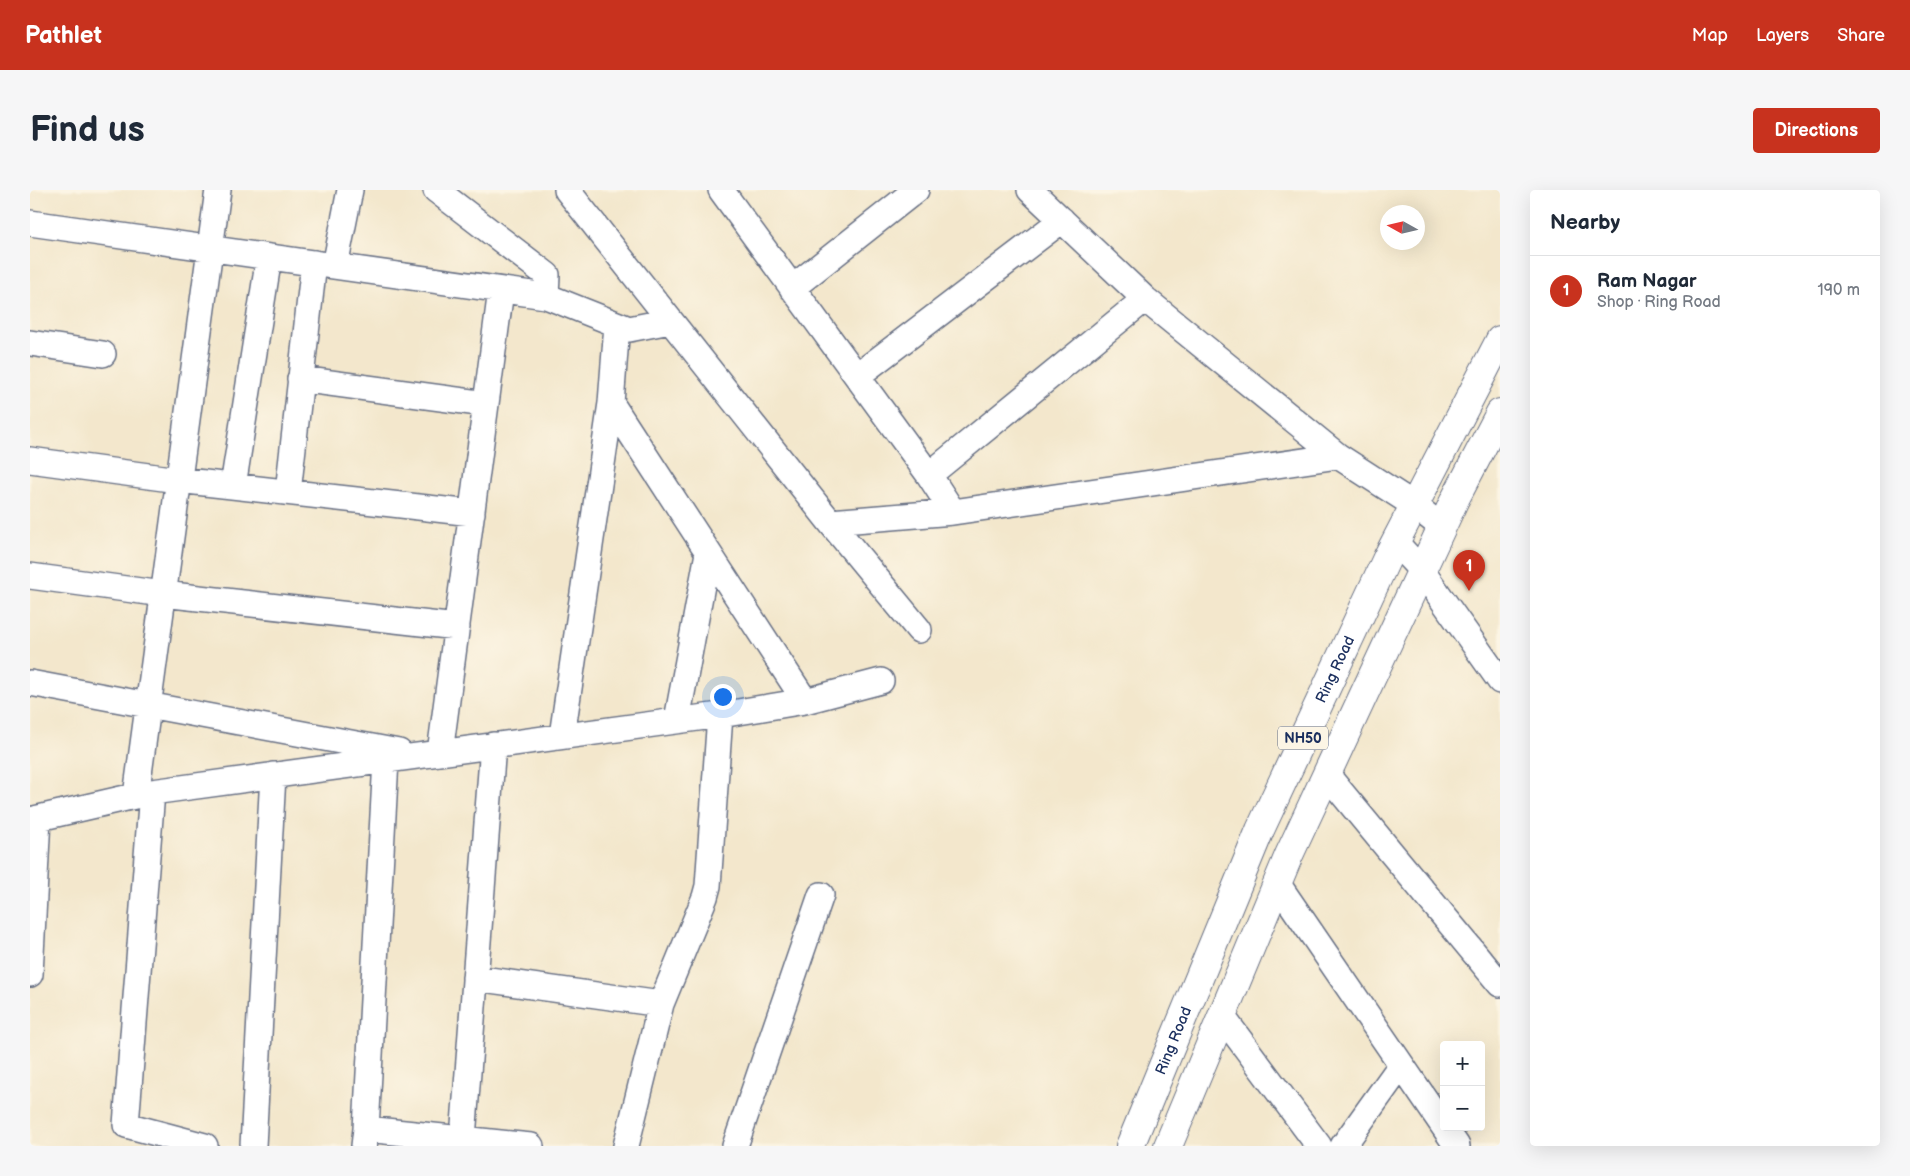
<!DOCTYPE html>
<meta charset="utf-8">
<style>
:root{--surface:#fff;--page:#f6f6f7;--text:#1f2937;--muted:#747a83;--line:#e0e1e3;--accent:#c8321e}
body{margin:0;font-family:"Balsamiq Sans",sans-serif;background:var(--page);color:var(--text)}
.controls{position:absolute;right:15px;bottom:15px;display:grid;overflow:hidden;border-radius:5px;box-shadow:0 5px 20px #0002}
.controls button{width:45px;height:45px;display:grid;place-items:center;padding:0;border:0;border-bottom:1px solid var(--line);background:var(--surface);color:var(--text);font:25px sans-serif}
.compass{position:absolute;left:1350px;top:15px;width:45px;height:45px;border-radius:50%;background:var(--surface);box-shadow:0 5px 20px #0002;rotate:278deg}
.you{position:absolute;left:692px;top:506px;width:18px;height:18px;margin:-12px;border:4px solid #fff;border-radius:50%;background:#1a73e8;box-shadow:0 0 0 8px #1a73e833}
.badge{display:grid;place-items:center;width:32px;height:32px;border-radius:50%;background:var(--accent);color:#fff;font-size:16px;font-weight:700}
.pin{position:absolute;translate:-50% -41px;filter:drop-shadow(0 1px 2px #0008)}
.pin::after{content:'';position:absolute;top:26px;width:18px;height:15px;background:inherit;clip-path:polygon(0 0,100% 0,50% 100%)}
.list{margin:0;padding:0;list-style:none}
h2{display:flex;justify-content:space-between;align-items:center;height:65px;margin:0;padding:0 20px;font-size:21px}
h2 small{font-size:16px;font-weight:400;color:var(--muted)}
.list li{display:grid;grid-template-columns:32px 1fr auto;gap:15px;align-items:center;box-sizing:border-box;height:70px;padding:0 20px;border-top:1px solid var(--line)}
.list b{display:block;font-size:19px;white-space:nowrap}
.list p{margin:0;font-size:16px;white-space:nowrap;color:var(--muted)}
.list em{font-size:16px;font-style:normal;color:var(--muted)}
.map{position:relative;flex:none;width:1470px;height:956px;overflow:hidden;border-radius:5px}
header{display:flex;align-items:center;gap:30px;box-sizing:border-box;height:70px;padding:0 25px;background:var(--accent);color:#fff}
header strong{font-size:24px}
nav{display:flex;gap:28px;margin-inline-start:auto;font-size:18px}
.intro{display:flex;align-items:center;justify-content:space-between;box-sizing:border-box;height:120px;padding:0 30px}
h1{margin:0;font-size:35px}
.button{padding:12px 22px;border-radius:5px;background:var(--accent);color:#fff;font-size:18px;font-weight:700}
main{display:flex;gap:30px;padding:0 30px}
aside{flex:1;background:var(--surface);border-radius:5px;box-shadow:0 5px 20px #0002}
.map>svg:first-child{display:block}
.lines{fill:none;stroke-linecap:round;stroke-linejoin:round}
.minor-casing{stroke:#676f84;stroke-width:28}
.trunk-casing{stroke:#676f84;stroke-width:30}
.minor{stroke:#fff;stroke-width:25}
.trunk{stroke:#fff;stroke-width:28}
.labels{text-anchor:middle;stroke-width:4;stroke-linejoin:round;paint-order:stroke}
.shield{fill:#fcf5e5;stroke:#5e6a86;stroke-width:1}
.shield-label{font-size:14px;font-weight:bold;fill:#1b2f5e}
.street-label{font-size:15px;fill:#1b2f5e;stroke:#fcf5e5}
</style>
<header>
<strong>Pathlet</strong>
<nav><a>Map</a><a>Layers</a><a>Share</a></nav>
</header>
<div class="intro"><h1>Find us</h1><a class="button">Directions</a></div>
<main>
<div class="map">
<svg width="1470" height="956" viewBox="0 0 1470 956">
<rect width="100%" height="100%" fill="#fcf5e5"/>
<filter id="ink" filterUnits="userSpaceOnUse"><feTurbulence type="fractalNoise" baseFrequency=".02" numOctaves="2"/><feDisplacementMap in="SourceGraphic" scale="10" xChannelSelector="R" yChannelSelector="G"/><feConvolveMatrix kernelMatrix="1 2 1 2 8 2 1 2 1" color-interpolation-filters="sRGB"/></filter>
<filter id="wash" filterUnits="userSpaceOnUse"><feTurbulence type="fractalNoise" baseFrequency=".0096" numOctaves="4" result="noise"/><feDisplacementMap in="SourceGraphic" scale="20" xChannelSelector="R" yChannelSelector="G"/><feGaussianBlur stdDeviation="1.12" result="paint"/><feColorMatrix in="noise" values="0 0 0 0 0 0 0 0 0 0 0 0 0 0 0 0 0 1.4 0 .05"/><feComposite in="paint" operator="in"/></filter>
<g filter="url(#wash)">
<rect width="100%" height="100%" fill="#f3e7cc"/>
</g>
<g filter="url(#ink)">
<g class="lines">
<g class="minor-casing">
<path id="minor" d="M 406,0 L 517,85 L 516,106
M 537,0 L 800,332 L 923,322 L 1308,266
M 691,0 L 899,285 L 923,322
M 1000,0 L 1115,109 L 1308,266 L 1384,315 L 1412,337
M 0,33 L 516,106 L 599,139 L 640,131
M 305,76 L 320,0
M 762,98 L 886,0
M 0,153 L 73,164
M 827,186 L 1032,30
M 270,189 L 456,214
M 581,213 L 775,511
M 0,270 L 148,290 L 442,323
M 899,285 L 1115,109
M 203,296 L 239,67
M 258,302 L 284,73
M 800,332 L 889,440
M 1365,352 L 1392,381 L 1470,491
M 0,386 L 133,404 L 427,437
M 0,493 L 369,562
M 647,530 L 678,363
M 532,546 L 581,213 L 587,135
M 410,563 L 471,100
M 1297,585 L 1470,794
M 122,602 L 690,525 L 775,511 L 851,491
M 106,606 L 188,0
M 0,630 L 122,602 L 96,935 L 175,956
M 1247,693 L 1414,937
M 0,784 L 8,628
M 445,788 L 631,814
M 1192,826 L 1289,956
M 1414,937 L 1427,956
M 336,939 L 356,570
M 433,948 L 463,555
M 223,956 L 243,585
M 334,956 L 336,939 L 501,956
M 596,956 L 631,814 L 675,707 L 678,696 L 690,525
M 705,956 L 791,705
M 1313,956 L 1371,875"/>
</g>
<g class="trunk-casing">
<g id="trunk">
<path id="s1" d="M 1100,956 L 1230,640 L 1357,368 L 1470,150"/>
<path d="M 1138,956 L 1259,665 L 1425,309 L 1470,223"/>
</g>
</g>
<use href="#minor" class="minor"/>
<use href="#trunk" class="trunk"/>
</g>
</g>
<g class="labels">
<rect class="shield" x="1248" y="536.5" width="50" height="23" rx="4"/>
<g class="shield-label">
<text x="1273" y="553">NH50</text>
</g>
<g class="street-label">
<text dy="5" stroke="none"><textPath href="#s1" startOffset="519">Ring Road</textPath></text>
<text dy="5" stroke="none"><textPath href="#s1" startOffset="114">Ring Road</textPath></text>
</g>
</g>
</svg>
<div class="controls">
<button>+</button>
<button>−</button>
</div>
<svg class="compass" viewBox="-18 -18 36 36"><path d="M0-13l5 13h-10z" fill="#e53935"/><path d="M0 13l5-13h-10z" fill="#747a83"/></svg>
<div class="you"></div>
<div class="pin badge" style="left:1439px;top:401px">1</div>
</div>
<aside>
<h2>Nearby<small></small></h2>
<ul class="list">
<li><span class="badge">1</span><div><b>Ram Nagar</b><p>Shop · Ring Road</p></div><em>190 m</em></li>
</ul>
</aside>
</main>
